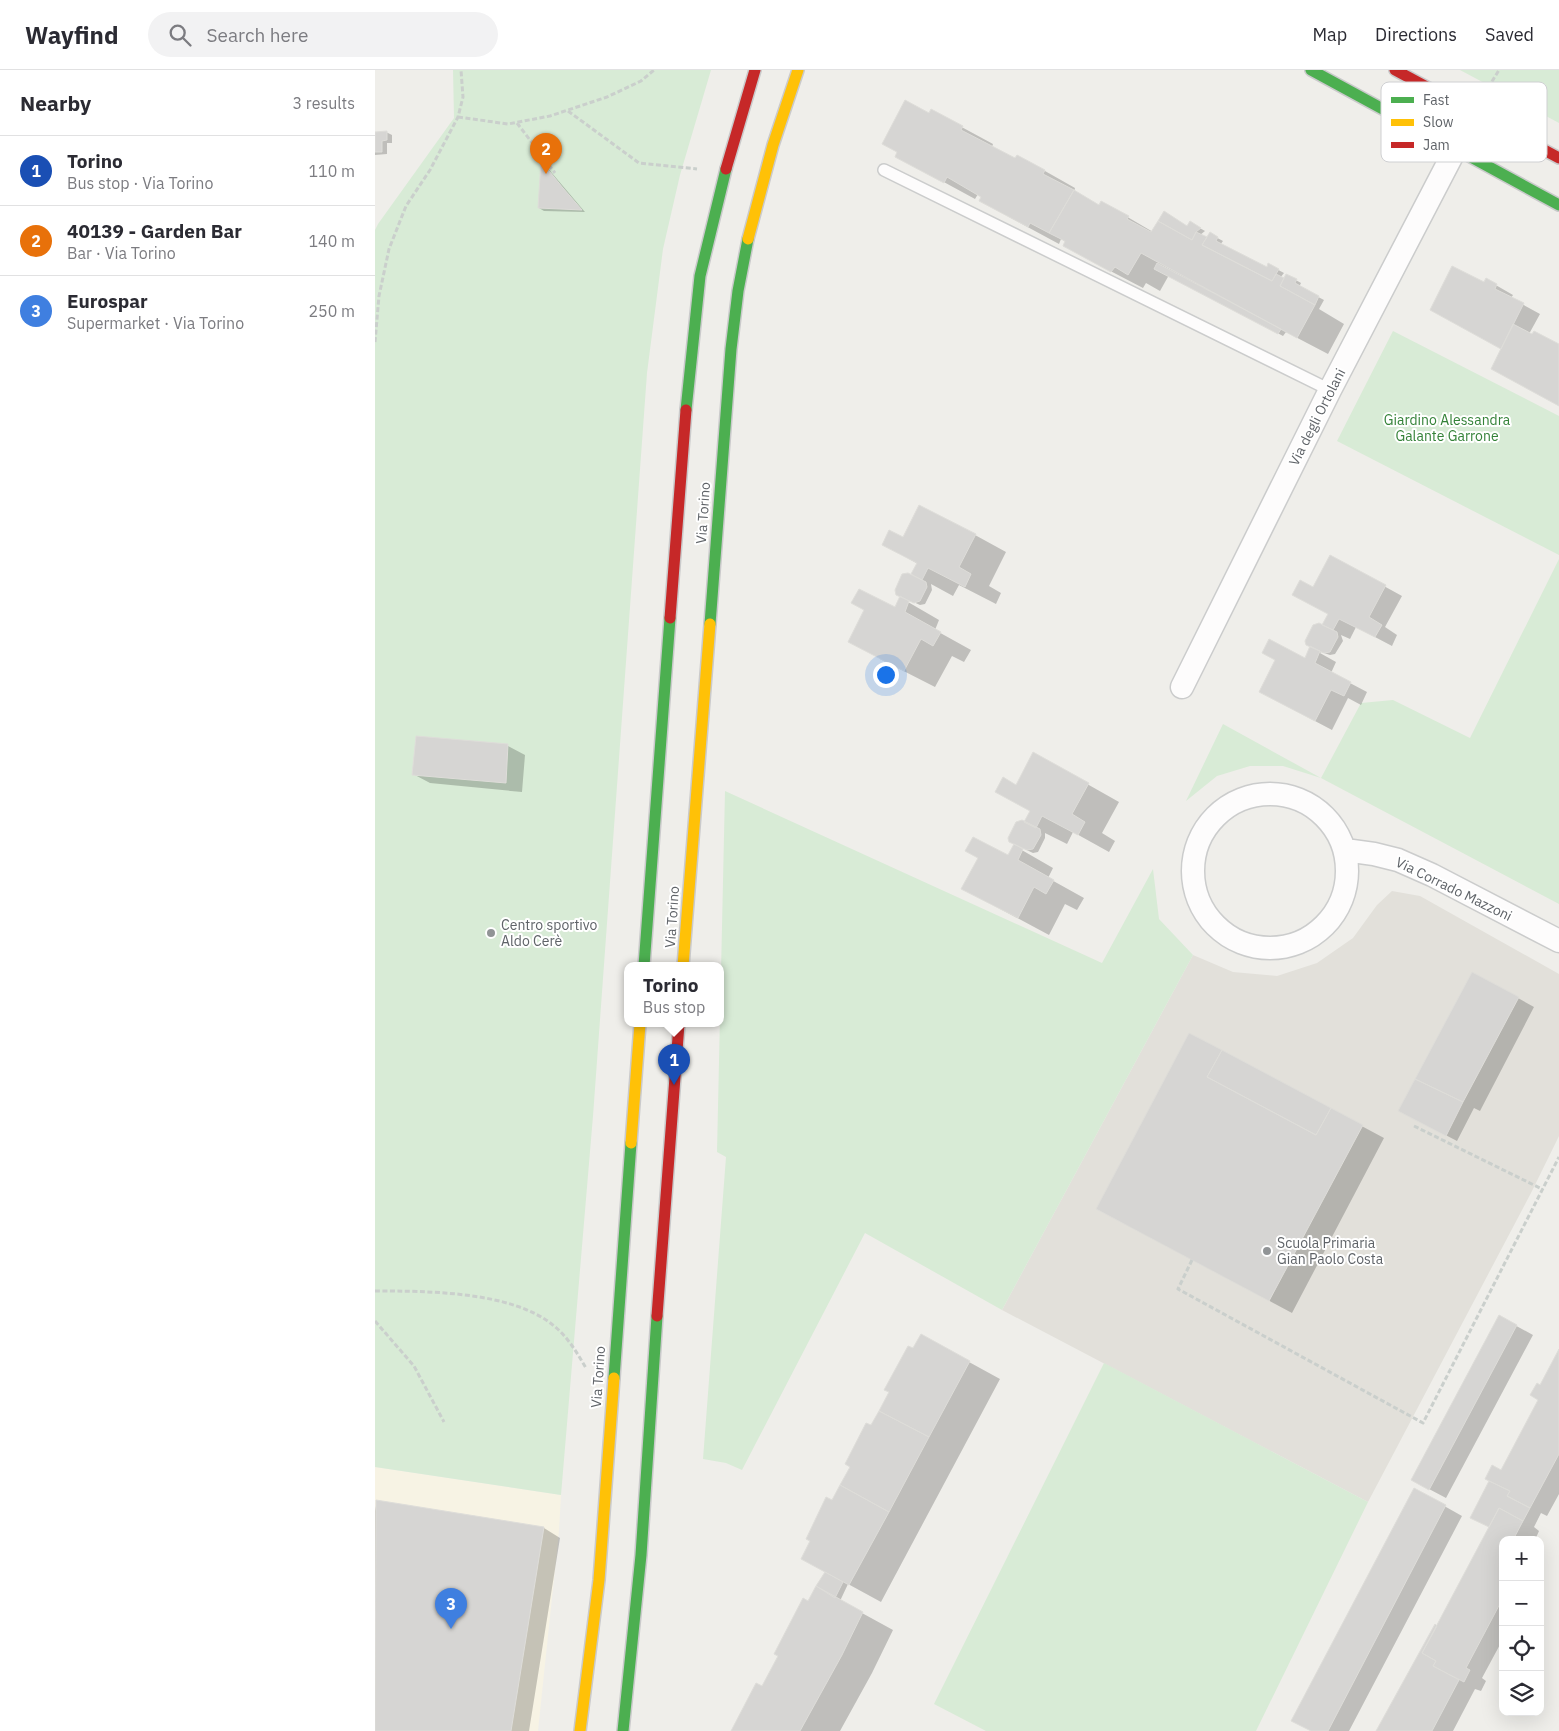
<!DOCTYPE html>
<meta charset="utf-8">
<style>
:root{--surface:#fff;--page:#f2f2f3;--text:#2b2b33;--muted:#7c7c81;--line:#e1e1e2;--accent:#7c3aed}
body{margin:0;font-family:"IBM Plex Sans",sans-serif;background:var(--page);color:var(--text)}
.controls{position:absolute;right:15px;bottom:15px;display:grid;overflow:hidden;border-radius:10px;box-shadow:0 5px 20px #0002}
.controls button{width:45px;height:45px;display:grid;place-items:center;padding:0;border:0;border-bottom:1px solid var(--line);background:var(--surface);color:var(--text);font:25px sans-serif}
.you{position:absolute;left:510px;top:604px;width:18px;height:18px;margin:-12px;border:4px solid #fff;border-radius:50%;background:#1a73e8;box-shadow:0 0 0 8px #1a73e833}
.badge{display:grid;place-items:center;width:32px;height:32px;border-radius:50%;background:var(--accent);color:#fff;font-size:16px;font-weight:700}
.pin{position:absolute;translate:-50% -41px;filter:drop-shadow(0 1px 2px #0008)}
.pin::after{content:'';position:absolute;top:26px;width:18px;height:15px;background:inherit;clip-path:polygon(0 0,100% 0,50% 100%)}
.popup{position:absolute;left:249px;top:892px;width:100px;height:65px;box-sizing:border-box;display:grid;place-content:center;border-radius:10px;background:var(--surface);filter:drop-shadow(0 1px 4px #0005);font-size:16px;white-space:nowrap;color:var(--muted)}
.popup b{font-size:19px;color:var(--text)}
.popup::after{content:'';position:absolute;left:50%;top:100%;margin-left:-10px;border:10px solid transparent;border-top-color:var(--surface)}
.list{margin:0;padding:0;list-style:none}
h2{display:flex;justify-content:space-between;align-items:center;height:65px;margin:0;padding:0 20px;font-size:21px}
h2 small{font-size:16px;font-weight:400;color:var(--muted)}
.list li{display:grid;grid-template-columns:32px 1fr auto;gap:15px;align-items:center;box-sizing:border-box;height:70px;padding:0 20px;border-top:1px solid var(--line)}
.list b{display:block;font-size:19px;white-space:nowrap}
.list p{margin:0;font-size:16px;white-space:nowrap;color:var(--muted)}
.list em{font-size:16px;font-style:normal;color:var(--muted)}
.icon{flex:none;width:28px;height:28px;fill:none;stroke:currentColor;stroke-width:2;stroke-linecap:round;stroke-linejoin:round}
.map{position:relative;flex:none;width:1184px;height:1661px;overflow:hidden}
header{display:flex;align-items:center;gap:30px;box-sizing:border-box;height:70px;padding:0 25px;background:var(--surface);border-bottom:1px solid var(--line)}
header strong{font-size:24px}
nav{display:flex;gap:28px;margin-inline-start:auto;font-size:18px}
.search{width:350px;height:45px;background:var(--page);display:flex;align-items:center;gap:12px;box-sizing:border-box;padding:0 18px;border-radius:28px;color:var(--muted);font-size:19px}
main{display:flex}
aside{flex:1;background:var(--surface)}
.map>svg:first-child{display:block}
.commercial{fill:#f7f3e4}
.education{fill:#e2e0da}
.green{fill:#d8ebd6}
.shadow{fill:#0003}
.building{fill:#d6d5d3;stroke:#deddd9}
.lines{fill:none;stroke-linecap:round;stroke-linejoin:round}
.lane-casing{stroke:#cbcccc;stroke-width:14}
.street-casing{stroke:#cbcccc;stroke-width:25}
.fast-casing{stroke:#cacacb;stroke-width:14}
.slow-casing{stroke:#cacacb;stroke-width:14}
.jam-casing{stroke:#cacacb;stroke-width:14}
.path{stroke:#cacfcc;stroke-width:3;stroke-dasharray:5 2.5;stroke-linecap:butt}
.lane{stroke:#fdfcfc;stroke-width:11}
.street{stroke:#fdfcfc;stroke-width:22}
.fast{stroke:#4caf50;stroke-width:11}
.slow{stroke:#ffc107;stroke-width:11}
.jam{stroke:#c62828;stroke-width:11}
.poi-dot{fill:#919496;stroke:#fff;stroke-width:2}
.labels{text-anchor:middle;stroke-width:4;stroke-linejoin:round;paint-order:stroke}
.street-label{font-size:14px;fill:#5f6368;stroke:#fff}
.park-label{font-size:14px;fill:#348238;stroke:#fff}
.poi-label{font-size:14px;fill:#5f6368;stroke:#fff;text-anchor:start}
.key{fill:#fff;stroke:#cfd0d2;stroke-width:1}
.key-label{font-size:14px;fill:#5f6368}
</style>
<header>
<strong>Wayfind</strong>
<div class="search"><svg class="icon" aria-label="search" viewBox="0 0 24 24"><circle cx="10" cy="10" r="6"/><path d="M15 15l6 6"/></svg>Search here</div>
<nav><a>Map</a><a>Directions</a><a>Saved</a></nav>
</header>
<main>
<aside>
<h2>Nearby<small>3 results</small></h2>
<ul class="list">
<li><span class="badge" style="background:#1a4fb4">1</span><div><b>Torino</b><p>Bus stop · Via Torino</p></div><em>110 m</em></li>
<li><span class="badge" style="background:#e8710a">2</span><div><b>40139 - Garden Bar</b><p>Bar · Via Torino</p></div><em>140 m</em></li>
<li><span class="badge" style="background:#3f7fe0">3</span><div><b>Eurospar</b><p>Supermarket · Via Torino</p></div><em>250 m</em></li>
</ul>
</aside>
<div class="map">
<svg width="1184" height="1661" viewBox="0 0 1184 1661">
<rect width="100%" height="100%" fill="#efeeea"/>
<path class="commercial" d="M 0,1397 L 186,1425 L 184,1461 L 163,1661 L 0,1661 Z"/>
<path class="education" d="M 1017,821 L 1045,826 L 1184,904 L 1184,1066 L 1156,1123 L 993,1432 L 627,1240 L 818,885 L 858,902 L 902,906 L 942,893 L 978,868 L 1002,835 Z"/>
<path class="green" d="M 78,0 L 336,0 L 305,105 L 288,179 L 272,303 L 218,1046 L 186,1425 L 0,1397 L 0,160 L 3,154 L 79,48 Z
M 1085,0 L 1184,0 L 1184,53 Z
M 1018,261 L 1184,346 L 1184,485 L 962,371 Z
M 1184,489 L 1184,834 L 946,708 L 908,696 L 875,696 L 842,706 L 811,731 L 848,654 L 946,708 L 986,633 L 1018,630 L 1095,668 Z
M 350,721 L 727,893 L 778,799 L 784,849 L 818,885 L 627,1240 L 490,1163 L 367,1400 L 351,1393 L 328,1389 L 351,1087 L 342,1082 Z
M 729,1293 L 993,1432 L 881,1661 L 611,1661 L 559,1634 Z"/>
<path class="shadow" d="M 557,41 L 618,74 L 617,77 L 641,90 L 642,87 L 670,101 L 700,118 L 699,122 L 724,136 L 727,132 L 778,162 L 813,157 L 816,153 L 830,161 L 825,165 L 832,169 L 835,164 L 848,171 L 845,175 L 892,198 L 894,195 L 909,203 L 905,208 L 909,210 L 912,205 L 926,213 L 924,217 L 949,230 L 944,239 L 969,254 L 953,284 L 911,262 L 908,266 L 794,205 L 785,221 L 771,213 L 768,218 L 720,193 L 691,172 L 686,169 L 684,174 L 636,148 L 606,131 L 608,127 L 603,124 L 600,129 L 521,86 Z
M 11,62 L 17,65 L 17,73 L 12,73 L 12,84 L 0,85 L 0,63 Z
M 167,93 L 171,96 L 210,142 L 169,141 L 164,138 Z
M 1112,210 L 1138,225 L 1136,228 L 1165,244 L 1154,264 L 1184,275 L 1184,335 L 1128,279 L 1110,213 Z
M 600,465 L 631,482 L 614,516 L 626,523 L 621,534 L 584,515 L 578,526 L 556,514 L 557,520 L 550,534 L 545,535 L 534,530 L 533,532 L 564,550 L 560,560 L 596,580 L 589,592 L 577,586 L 560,617 L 505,589 L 520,539 L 543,494 L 508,474 L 529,469 Z
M 956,487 L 1027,526 L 1010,557 L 1022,565 L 1017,576 L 981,557 L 975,569 L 966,565 L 968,571 L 960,584 L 955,585 L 946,582 L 945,583 L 961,592 L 956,603 L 992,622 L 986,635 L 973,628 L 957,660 L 902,631 L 931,589 L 954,544 L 938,519 Z
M 42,667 L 133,676 L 150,685 L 147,722 L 55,713 L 38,704 Z
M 659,684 L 744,732 L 727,763 L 740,771 L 734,782 L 698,762 L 692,774 L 670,763 L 670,768 L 663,782 L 658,783 L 645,777 L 645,779 L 678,798 L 673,808 L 709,828 L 702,840 L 690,834 L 674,865 L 588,819 L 634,787 L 657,742 L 641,716 Z
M 1143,928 L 1159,937 L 1105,1041 L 1099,1038 L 1082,1071 L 1036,1047 Z
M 815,964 L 1009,1068 L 917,1243 L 744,1151 Z
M 1125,1247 L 1158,1265 L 1071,1428 L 1054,1419 Z
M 1184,1282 L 1184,1424 L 1172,1446 L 1166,1443 L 1159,1457 L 1164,1461 L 1160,1470 L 1128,1470 L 1128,1569 L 1107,1608 L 1111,1611 L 1106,1621 L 1100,1619 L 1078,1661 L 1003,1661 L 1062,1557 L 1115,1459 L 1120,1415 L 1165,1330 L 1166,1316 Z
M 594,1292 L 625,1309 L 506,1532 L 473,1514 L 465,1531 L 518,1560 L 497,1603 L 465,1661 L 358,1661 L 387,1618 L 451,1502 L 458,1432 L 497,1357 Z
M 1039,1419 L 1087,1446 L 974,1661 L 936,1661 Z
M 2,1431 L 169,1458 L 185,1468 L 154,1661 L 0,1661 L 0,1441 Z"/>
<path class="building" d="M 530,30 L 554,43 L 556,39 L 588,56 L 586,60 L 640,88 L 642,85 L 670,100 L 668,104 L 699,120 L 674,163 L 655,153 L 653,157 L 604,131 L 606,127 L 572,107 L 569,113 L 520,87 L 522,82 L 507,74 Z
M 12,61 L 12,70 L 7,71 L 7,82 L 0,82 L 0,62 Z
M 166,91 L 188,118 L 207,140 L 163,138 Z
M 699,120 L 724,135 L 726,131 L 754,146 L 752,149 L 776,162 L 783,151 L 817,170 L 821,162 L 832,167 L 827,175 L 897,211 L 901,204 L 909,208 L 905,216 L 940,235 L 922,268 L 766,183 L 753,205 L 740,197 L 736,202 L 688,176 L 690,171 L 674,163 Z
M 789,141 L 812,156 L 815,151 L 826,158 L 821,162 L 817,170 L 783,151 Z
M 835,162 L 843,167 L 841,171 L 892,197 L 893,193 L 904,199 L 897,211 L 827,175 Z
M 782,193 L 906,259 L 903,264 L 779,199 Z
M 1077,196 L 1109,212 L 1111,208 L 1122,214 L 1120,219 L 1149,233 L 1126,279 L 1055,240 Z
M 911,204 L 922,209 L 920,213 L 944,226 L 940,235 L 905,216 Z
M 1138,254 L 1157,264 L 1159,261 L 1184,274 L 1184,336 L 1116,299 Z
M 544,435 L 601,464 L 584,497 L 596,504 L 590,517 L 553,498 L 547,510 L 536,504 L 542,493 L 507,475 L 514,460 L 528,467 Z
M 955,485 L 1011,515 L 994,547 L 1007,555 L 1000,567 L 964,549 L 958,560 L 947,555 L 953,544 L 917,525 L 925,510 L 938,517 Z
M 533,503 L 551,512 L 552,517 L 545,531 L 539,533 L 521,525 L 520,520 L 527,504 Z
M 484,519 L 520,537 L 525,526 L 534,531 L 530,542 L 566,562 L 558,576 L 546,569 L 529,601 L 473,572 L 489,540 L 476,533 Z
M 944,553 L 962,562 L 963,567 L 955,582 L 949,583 L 931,575 L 930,571 L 938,555 Z
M 894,569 L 930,588 L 935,576 L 945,581 L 940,593 L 976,612 L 969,626 L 956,620 L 940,651 L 884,622 L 900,590 L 887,583 Z
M 41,666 L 133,674 L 131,713 L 37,705 Z
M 658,682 L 714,713 L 697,744 L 710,752 L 703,765 L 667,746 L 661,758 L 649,752 L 655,741 L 620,722 L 628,707 L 641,715 Z
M 647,750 L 665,759 L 666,765 L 658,779 L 652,780 L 634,772 L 633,768 L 641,752 Z
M 598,767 L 633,785 L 639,774 L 648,779 L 643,790 L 679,810 L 671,824 L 659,817 L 643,848 L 586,819 L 603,788 L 590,781 Z
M 1097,902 L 1144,927 L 1088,1032 L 1040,1009 Z
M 814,963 L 847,980 L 832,1007 L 941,1065 L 956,1038 L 988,1055 L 894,1231 L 721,1139 Z
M 847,980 L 956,1038 L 941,1065 L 832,1007 Z
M 1040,1009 L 1088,1032 L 1071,1066 L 1023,1041 Z
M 1124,1245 L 1142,1255 L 1054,1420 L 1036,1410 Z
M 546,1264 L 595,1291 L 554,1367 L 504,1341 L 514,1322 L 509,1320 L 533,1276 L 538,1278 Z
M 1184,1279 L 1184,1384 L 1155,1438 L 1132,1426 L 1135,1421 L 1110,1409 L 1117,1395 L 1126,1400 L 1163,1330 L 1155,1325 L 1162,1313 L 1165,1315 Z
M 504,1341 L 554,1367 L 514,1442 L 465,1415 L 475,1397 L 470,1394 L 491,1353 L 496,1355 Z
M 1114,1411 L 1135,1421 L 1132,1426 L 1155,1438 L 1148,1451 L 1124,1438 L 1114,1457 L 1095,1448 Z
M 465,1415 L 514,1442 L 474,1515 L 426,1489 L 435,1471 L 431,1469 L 451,1427 L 457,1430 Z
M 1039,1418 L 1071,1435 L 953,1661 L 936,1661 L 916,1651 Z
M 1,1430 L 169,1457 L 136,1661 L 0,1661 Z
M 1124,1438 L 1148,1451 L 1138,1470 L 1128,1470 L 1128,1489 L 1124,1495 L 1128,1497 L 1128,1504 L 1125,1508 L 1128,1510 L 1128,1528 L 1091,1598 L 1095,1600 L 1089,1612 L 1058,1596 L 1061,1591 L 1047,1583 Z
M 450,1502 L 468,1512 L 460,1528 L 441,1516 Z
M 441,1516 L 488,1542 L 467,1585 L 425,1661 L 356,1661 L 381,1613 L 387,1616 L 403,1586 L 399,1584 L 428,1528 L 433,1531 Z
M 1060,1554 L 1062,1556 L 1047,1583 L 1061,1591 L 1058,1596 L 1084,1610 L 1057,1661 L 1001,1661 Z"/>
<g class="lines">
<g class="lane-casing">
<path id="lane" d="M 509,100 L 955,320"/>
</g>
<g class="street-casing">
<path id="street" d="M 807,617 L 955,320 L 1081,78
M818 801a77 77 0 1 1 154 0a77 77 0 1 1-154 0Z
M 970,780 L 999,784 L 1023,790 L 1057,805 L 1184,871"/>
</g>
<g class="fast-casing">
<path id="fast" d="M 936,0 L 1184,135
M 311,340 L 325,206 L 351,99
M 335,554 L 356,279 L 363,221 L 373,169
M 269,896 L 295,548
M 239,1308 L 256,1073
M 248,1661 L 266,1485 L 282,1246"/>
</g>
<g class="slow-casing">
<path id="slow" d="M 373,169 L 398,75 L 423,0
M 308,896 L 335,554
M 256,1073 L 265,954
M 205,1661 L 224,1510 L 239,1308"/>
</g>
<g class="jam-casing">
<path id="jam" d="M 1020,0 L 1184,88
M 351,99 L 380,0
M 295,548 L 311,340
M 282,1246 L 304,954"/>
</g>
<path class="path" d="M 1113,18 L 1124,0
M 193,41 L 264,93 L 322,99
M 83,47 L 133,54 L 175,46 L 232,27 L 266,11 L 279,0
M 142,53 L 180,103
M 0,272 L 4,226 L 14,179 L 31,136 L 55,100 L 83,47 L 88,27 L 86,0
M 1039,1056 L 1167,1119
M 817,1190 L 803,1219 L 1048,1353 L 1184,1087
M 0,1221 C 51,1221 138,1221 179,1256 C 193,1267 202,1283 211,1298
M 0,1251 L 39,1296 L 69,1352"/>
<use href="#lane" class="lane"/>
<use href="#street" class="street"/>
<use href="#fast" class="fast"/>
<use href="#slow" class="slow"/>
<use href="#jam" class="jam"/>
</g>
<g class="poi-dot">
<circle cx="116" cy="863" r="5"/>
<circle cx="892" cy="1181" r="5"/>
</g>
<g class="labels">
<g class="street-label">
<text transform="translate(942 347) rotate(-63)" y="5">Via degli Ortolani</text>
<text transform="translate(328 443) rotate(-86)" y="5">Via Torino</text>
<text transform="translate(1079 819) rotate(26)" y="5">Via Corrado Mazzoni</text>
<text transform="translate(297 847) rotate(-86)" y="5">Via Torino</text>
<text transform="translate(223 1307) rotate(-86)" y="5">Via Torino</text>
</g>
<g class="park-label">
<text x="1072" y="355">Giardino Alessandra<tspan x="1072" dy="16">Galante Garrone</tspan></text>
</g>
<g class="poi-label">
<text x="126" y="860">Centro sportivo<tspan x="126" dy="16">Aldo Cerè</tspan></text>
<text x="902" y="1178">Scuola Primaria<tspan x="902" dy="16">Gian Paolo Costa</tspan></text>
</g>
</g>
<rect x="1006" y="12" width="166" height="80" rx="8" class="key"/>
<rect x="1016" y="27" width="23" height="6" fill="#4caf50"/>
<rect x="1016" y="49" width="23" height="7" fill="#ffc107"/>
<rect x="1016" y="72" width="23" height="6" fill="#c62828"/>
<g class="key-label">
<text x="1048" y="35">Fast</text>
<text x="1048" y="57">Slow</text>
<text x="1048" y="80">Jam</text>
</g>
</svg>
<div class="controls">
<button>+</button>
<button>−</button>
<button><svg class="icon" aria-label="locate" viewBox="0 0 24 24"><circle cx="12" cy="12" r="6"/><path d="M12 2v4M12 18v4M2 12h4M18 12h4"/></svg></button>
<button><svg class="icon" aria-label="layers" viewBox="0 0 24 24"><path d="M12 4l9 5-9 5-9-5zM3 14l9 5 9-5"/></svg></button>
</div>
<div class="you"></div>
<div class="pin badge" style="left:299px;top:1015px;background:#1a4fb4">1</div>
<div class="popup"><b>Torino</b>Bus stop</div>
<div class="pin badge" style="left:171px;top:104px;background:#e8710a">2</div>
<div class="pin badge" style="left:76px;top:1559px;background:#3f7fe0">3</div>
</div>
</main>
